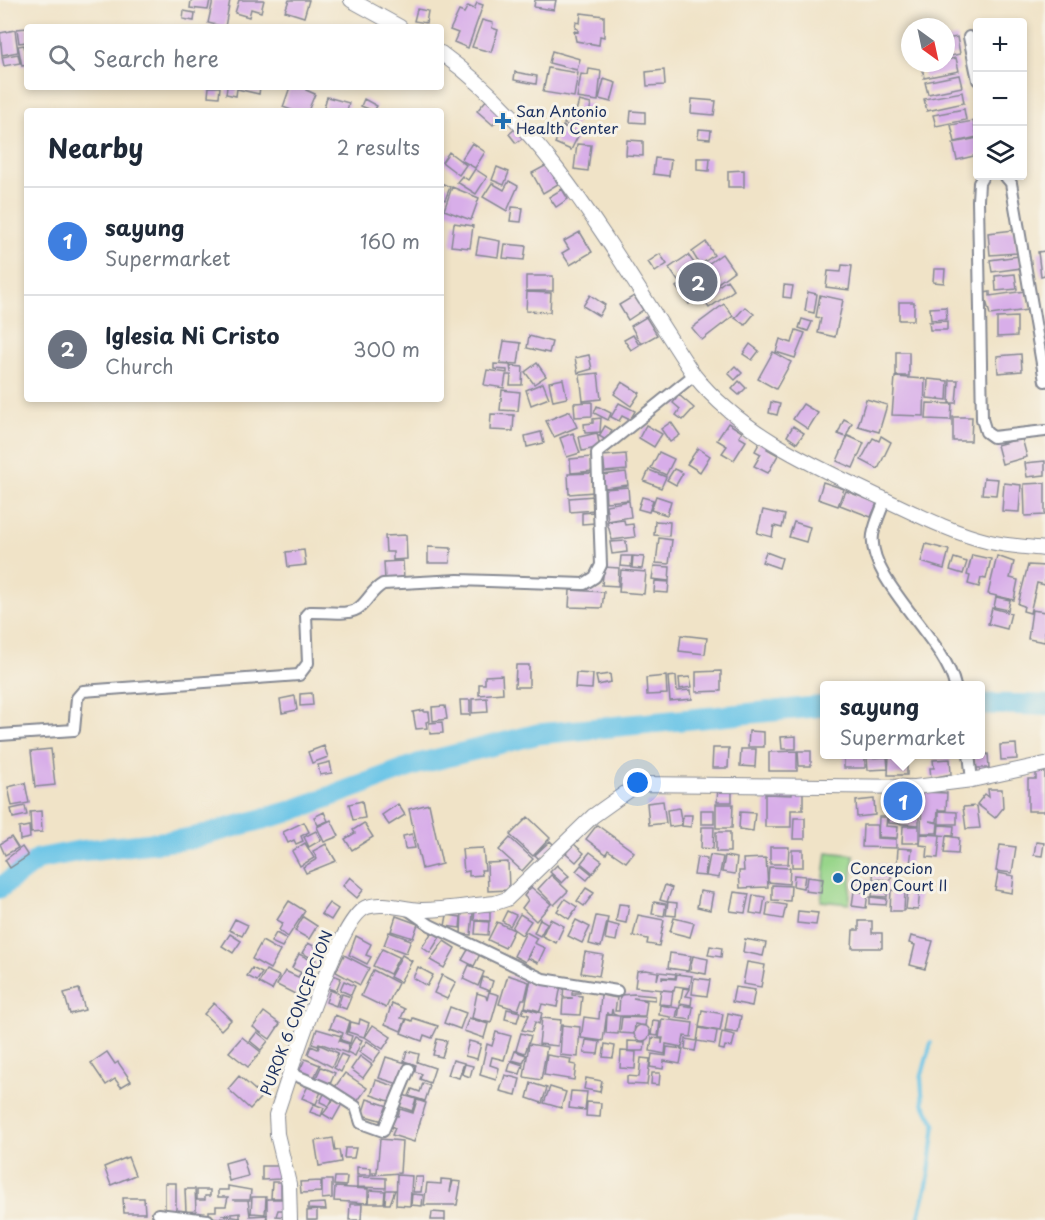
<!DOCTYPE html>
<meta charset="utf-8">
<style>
:root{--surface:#fff;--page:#f2f2f3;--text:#1f2937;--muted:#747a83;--line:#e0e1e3;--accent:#ea580c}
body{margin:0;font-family:"Playpen Sans",sans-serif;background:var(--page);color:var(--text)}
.controls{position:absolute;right:18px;top:18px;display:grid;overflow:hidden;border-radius:6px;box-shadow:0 3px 9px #0003}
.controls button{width:54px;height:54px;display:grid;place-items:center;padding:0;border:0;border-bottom:2px solid var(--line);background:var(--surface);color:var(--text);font:30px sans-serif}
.compass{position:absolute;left:901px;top:18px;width:54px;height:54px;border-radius:50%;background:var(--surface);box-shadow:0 3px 9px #0003;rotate:147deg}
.you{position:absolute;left:638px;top:783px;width:21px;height:21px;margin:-15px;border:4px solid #fff;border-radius:50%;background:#1a73e8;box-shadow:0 0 0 9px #1a73e833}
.badge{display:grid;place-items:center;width:39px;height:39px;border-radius:50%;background:var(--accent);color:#fff;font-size:20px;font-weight:700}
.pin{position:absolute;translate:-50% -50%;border:3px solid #fff;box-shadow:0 2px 6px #0006}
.popup{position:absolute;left:820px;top:681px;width:165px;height:78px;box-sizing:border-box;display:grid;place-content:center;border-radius:6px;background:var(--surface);filter:drop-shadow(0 2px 4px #0005);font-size:20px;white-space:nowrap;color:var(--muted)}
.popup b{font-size:22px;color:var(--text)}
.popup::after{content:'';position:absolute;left:50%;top:100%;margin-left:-12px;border:12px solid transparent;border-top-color:var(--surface)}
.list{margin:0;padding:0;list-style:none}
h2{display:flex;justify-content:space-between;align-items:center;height:78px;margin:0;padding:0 24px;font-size:26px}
h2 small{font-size:20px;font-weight:400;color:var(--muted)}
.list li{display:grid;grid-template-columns:39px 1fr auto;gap:18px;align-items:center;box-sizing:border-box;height:108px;padding:0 24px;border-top:2px solid var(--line)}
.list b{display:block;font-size:22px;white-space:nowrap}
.list p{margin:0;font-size:20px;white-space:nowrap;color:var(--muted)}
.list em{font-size:20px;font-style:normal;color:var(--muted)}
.icon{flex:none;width:33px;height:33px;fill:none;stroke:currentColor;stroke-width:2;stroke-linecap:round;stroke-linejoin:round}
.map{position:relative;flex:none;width:1045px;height:1220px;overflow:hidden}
.search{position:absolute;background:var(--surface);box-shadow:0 3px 9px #0003;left:24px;top:24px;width:420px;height:66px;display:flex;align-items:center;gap:15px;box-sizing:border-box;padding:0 21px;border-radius:6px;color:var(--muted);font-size:22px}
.panel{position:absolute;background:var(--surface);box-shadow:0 3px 9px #0003;left:24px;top:108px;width:420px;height:294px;border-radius:6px}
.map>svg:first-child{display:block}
.garden{fill:#98d58a;stroke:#5a8274;stroke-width:1.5}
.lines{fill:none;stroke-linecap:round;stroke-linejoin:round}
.stream{stroke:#69c4e7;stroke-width:4}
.river{stroke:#69c4e7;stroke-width:21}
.building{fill:#d8aee9}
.minor-casing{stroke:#868992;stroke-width:14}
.tertiary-casing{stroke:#868992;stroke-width:16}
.minor{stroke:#fff;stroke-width:10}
.tertiary{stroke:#fff;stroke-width:14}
.poi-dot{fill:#1f6fb2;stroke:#f7f3e8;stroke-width:2}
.labels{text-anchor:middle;stroke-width:6;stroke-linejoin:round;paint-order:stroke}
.poi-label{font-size:15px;fill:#1b2f5e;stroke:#f7f3e8;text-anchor:start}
.street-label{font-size:15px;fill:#1b2f5e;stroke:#f7f3e8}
</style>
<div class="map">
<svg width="1045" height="1220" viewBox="0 0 1045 1220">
<rect width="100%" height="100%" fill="#f7f3e8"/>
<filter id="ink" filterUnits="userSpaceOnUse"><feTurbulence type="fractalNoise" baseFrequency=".0167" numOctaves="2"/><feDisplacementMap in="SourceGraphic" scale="12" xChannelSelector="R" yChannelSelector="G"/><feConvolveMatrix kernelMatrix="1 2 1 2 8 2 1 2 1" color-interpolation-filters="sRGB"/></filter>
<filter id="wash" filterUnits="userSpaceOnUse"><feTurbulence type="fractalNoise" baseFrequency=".008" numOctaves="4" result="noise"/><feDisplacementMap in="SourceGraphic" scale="24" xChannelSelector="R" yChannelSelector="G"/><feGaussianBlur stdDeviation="1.35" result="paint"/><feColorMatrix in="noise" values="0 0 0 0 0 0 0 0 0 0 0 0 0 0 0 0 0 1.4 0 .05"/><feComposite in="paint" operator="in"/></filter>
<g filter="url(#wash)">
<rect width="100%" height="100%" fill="#f0e3c7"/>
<path class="garden" d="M 827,852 L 854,855 L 849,904 L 821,901 Z"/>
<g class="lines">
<path class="stream" d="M 918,1220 L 928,1181 L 935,1124 L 923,1103 L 922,1092 L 921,1078 L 931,1043"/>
<path class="river" d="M 981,704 L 1045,705
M 0,888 L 38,859 L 79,851 L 189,839 L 288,812 L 418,764 L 538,734 L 825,706"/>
</g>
<g id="blocks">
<path class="building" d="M 191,0 L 210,0 L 208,10 L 190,8 Z
M 213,0 L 230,0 L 225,27 L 208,23 Z
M 239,0 L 264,0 L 261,12 L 251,9 L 249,17 L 235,13 Z
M 289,0 L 309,0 L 304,17 L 285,11 Z
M 535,0 L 556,0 L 554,10 L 534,7 Z
M 477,3 L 483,5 L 468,48 L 454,42 L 458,33 L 450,30 L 459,11 L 464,13 L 468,6 L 474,9 Z
M 417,9 L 428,11 L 426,23 L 414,21 Z
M 184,11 L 195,13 L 194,21 L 183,19 Z
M 581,13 L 604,16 L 604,37 L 600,36 L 599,45 L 576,41 L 574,31 L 578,32 L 578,29 L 575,28 L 576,22 L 580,23 Z
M 482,20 L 493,23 L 492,28 L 498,30 L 491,52 L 472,47 Z
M 27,28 L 27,42 L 19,43 L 17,29 Z
M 15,30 L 18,52 L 2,55 L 0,33 Z
M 957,37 L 960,54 L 946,57 L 946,39 Z
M 24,45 L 27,65 L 22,66 L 18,46 Z
M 552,51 L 580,59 L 577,70 L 549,63 Z
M 18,54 L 20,63 L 4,66 L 2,57 Z
M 956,58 L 959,71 L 924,78 L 922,65 L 946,63 L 946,60 Z
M 548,68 L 578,73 L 574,97 L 543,92 Z
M 589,69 L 601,71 L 598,101 L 577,98 L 581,74 L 588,75 Z
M 664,70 L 665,85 L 647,86 L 646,72 Z
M 515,72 L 537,76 L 536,84 L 514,80 Z
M 959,75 L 962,87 L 928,94 L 925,82 Z
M 604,79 L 616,83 L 611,102 L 599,99 Z
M 209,87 L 220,87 L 219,97 L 208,96 Z
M 227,87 L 260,87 L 259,94 L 237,89 L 236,96 L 226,94 Z
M 290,87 L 307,87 L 306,90 L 315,94 L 308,111 L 294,111 L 283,107 Z
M 962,92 L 964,103 L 927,111 L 924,99 Z
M 327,97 L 349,103 L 347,111 L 323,111 Z
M 488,98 L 504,112 L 493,125 L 477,111 Z
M 364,99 L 377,106 L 374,111 L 361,106 Z
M 692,99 L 716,101 L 714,115 L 691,113 Z
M 579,101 L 591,104 L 589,114 L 576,111 Z
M 964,109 L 966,120 L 936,126 L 933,115 Z
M 631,111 L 645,112 L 645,123 L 630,122 Z
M 568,112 L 579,115 L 575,127 L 564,124 Z
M 973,121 L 977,137 L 955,142 L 951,125 Z
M 563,126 L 579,134 L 571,150 L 555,143 Z
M 515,129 L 523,138 L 516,143 L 509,134 Z
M 699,129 L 711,130 L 710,139 L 698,138 Z
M 978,138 L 978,155 L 957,160 L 953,143 Z
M 627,140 L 643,141 L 643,156 L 626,155 Z
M 472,143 L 485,152 L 475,168 L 461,160 Z
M 577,144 L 591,145 L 588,171 L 574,169 Z
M 449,152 L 466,165 L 459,175 L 442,162 Z
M 655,158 L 671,160 L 669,176 L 653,174 Z
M 697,158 L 710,158 L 709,171 L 697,170 Z
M 547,165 L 558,184 L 543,193 L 532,173 Z
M 497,167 L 509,172 L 504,185 L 492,180 Z
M 475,169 L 487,177 L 476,194 L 457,182 L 462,176 L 468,180 Z
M 744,170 L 744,187 L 728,187 L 728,171 Z
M 509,181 L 518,186 L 507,211 L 483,197 L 492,183 L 504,190 Z
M 441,183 L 450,187 L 445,200 L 441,198 Z
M 452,187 L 479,198 L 471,220 L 444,210 Z
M 562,189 L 568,199 L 556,207 L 549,197 Z
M 512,207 L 523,208 L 521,222 L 510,221 Z
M 454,223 L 473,226 L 470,248 L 451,246 Z
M 1014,230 L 1017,253 L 990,255 L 988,233 Z
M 580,232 L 592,252 L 570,265 L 562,253 L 569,249 L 564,241 Z
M 479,237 L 500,241 L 498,257 L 476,254 Z
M 706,242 L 714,255 L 700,265 L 692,252 Z
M 505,244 L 526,246 L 524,260 L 503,258 Z
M 1045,251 L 1045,275 L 1041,276 L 1038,252 Z
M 660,254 L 667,264 L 655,272 L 648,262 Z
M 722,254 L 734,271 L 689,304 L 676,287 Z
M 688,255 L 697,267 L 678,281 L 669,268 Z
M 1019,256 L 1021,268 L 992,272 L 990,260 Z
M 842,265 L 852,266 L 849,290 L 826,287 L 828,271 L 841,272 Z
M 934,269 L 945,269 L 944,283 L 933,282 Z
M 1015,274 L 1017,289 L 996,291 L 995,276 Z
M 526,276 L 553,276 L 553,291 L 526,291 Z
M 727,280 L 734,290 L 709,308 L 702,298 Z
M 784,285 L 793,286 L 791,298 L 783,297 Z
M 1025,291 L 1027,310 L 990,315 L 984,293 L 990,292 L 990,296 Z
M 527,292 L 551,293 L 550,312 L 526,311 Z
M 808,292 L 817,294 L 814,313 L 805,311 Z
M 590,295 L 605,305 L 599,316 L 583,306 Z
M 820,295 L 843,300 L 835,337 L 818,333 L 821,318 L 816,317 Z
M 634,296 L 643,310 L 628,320 L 619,305 Z
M 899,302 L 914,302 L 914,320 L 899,320 Z
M 724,304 L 733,316 L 702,340 L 692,328 Z
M 745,307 L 754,314 L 745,325 L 735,318 Z
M 946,307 L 947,319 L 931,320 L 930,308 Z
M 646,317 L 657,335 L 641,344 L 631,326 Z
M 1017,317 L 1017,336 L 997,337 L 997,318 Z
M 802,319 L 812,322 L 808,331 L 799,328 Z
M 947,321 L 947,330 L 930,330 L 929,322 Z
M 796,330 L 805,333 L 795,358 L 776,352 L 780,339 L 792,343 Z
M 633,335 L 639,345 L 631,350 L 624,340 Z
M 529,336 L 552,342 L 549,353 L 527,348 Z
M 504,341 L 521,343 L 518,364 L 500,363 Z
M 750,344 L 759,351 L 752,360 L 743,354 Z
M 773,352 L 791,362 L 776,389 L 758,379 Z
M 896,352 L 909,352 L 909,376 L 896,376 Z
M 1021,354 L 1022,371 L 998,373 L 997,356 Z
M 589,355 L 592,369 L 578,373 L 575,358 Z
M 537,363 L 546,376 L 534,384 L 525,372 Z
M 494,364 L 510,365 L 511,373 L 511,366 L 523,367 L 522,385 L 510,385 L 511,375 L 506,375 L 504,388 L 484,385 L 487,370 L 507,373 L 507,370 L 494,369 Z
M 735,366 L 742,373 L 735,380 L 728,373 Z
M 598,373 L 601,399 L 583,401 L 580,375 Z
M 895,377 L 925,379 L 924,416 L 892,415 Z
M 563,379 L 567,398 L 553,401 L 549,382 Z
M 928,379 L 948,381 L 947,400 L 927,398 Z
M 950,380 L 958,380 L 956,403 L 949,403 Z
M 739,381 L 746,388 L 739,395 L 732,389 Z
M 622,382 L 640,393 L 631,406 L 614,394 Z
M 543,383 L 549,398 L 531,405 L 526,390 Z
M 502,390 L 520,392 L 518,411 L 500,410 Z
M 679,395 L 694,408 L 683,420 L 676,415 L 680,409 L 673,403 Z
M 866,399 L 887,405 L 879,432 L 858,426 Z
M 592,402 L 592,416 L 575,417 L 574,403 Z
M 771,402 L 780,404 L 777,415 L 769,413 Z
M 619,403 L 635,411 L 630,420 L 622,416 L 619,421 L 611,417 Z
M 927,403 L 952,404 L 951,420 L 926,419 Z
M 803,404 L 818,413 L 808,429 L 793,419 Z
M 597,406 L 611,413 L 608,420 L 594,413 Z
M 570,411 L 577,427 L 554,437 L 546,421 Z
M 491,414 L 514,415 L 513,431 L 490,430 Z
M 953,417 L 972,417 L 971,441 L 953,441 Z
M 601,418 L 600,432 L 585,433 L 584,424 L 593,423 L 593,419 Z
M 844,419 L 852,423 L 846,437 L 838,434 Z
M 671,422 L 680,435 L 670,442 L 661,429 Z
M 728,423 L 742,432 L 739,437 L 746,441 L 734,460 L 722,453 L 727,446 L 717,440 Z
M 646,425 L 662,434 L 654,447 L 639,438 Z
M 605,426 L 612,430 L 606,440 L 599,436 Z
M 793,426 L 804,433 L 797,443 L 787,436 Z
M 541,432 L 544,443 L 527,447 L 525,436 Z
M 573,433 L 580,453 L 567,457 L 560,438 Z
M 597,433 L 600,447 L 582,451 L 579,437 Z
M 848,436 L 864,443 L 853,468 L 837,461 Z
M 881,436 L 891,442 L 878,469 L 861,460 L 873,438 L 879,441 Z
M 1022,438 L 1027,457 L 1002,464 L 997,445 Z
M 761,440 L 769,444 L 767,449 L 778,455 L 768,473 L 754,466 L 761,454 L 755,451 Z
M 698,448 L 710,456 L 700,472 L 687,464 Z
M 659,452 L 674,459 L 666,475 L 651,468 Z
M 626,454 L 627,470 L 605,472 L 603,456 Z
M 591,457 L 593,471 L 571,473 L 570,459 Z
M 1045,461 L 1045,475 L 1027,477 L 1025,463 Z
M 674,469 L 683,473 L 676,485 L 667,480 Z
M 649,470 L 666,477 L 661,488 L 644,481 Z
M 626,472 L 628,485 L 605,488 L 603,475 Z
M 593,473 L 594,492 L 569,494 L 568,474 Z
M 984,478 L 998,479 L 996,495 L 982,494 Z
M 823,482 L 844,489 L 838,506 L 818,499 Z
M 1004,483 L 1021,485 L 1019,512 L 1002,511 Z
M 1045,483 L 1045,515 L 1025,516 L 1024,484 Z
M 628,487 L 629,500 L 606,502 L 605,489 Z
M 846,491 L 877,503 L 871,517 L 840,505 Z
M 594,496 L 595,510 L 570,512 L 569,498 Z
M 656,496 L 671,501 L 667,515 L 651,510 Z
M 642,497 L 653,500 L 649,512 L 638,509 Z
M 629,501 L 631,517 L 608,521 L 606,505 Z
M 763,510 L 785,515 L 782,528 L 774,526 L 772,537 L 757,533 Z
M 594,512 L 595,523 L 582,524 L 582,513 Z
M 624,520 L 625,525 L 633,524 L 635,537 L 612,540 L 607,522 Z
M 655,521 L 670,522 L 669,536 L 654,535 Z
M 794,522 L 810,527 L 806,542 L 789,537 Z
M 406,535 L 407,559 L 393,560 L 393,552 L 386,552 L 385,536 Z
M 659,538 L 672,540 L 669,564 L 656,563 Z
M 626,541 L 627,552 L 612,554 L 610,542 Z
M 926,544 L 949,550 L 944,569 L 921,562 Z
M 428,547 L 451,548 L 450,563 L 428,563 Z
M 304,550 L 306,565 L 288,567 L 286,552 Z
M 766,552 L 782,558 L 779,568 L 762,562 Z
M 972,555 L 991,559 L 986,579 L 981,578 L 979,587 L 968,584 L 970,576 L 967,575 Z
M 621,556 L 632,556 L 631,567 L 620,566 Z
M 633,556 L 644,557 L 642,569 L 632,568 Z
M 997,556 L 1014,562 L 1010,578 L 1018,580 L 1014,600 L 988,594 Z
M 954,558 L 967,562 L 963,574 L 950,570 Z
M 403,561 L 404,579 L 385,580 L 384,562 Z
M 1028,565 L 1045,566 L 1045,585 L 1037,583 L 1030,613 L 1023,611 L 1024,606 L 1018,604 Z
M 654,566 L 670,567 L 669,581 L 652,579 Z
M 604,567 L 619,568 L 618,586 L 602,585 Z
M 621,570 L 646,572 L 644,594 L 619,592 Z
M 655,581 L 669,582 L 668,593 L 654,592 Z
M 570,590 L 604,592 L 602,608 L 569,607 Z
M 996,597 L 1010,600 L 1008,610 L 994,607 Z
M 992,608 L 1011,613 L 1007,629 L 988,624 Z
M 1032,610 L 1045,612 L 1045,642 L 1028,639 Z
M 681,635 L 707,638 L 705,654 L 679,651 Z
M 516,665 L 529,665 L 529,687 L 515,687 Z
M 721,671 L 721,691 L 696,692 L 696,672 Z
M 576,673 L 593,674 L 592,689 L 575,688 Z
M 610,674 L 611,682 L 598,685 L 596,676 Z
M 502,675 L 503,693 L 479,695 L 479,684 L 485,684 L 485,676 Z
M 666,676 L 667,694 L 647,695 L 646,678 Z
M 676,676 L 677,691 L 691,690 L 692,699 L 670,701 L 668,677 Z
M 690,677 L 692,687 L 680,689 L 679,678 Z
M 312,693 L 313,705 L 300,706 L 300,694 Z
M 295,696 L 297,710 L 282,713 L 280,699 Z
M 487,698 L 488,712 L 472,713 L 472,699 Z
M 460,700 L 470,700 L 470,715 L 461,715 Z
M 445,706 L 447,719 L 433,721 L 432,707 Z
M 424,710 L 424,712 L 429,712 L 430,721 L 426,722 L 427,728 L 416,729 L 413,712 Z
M 442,722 L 443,733 L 430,734 L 429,723 Z
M 749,731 L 764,732 L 764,747 L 748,747 Z
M 796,736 L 796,749 L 782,749 L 781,737 Z
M 1016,744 L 1017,759 L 1001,760 L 1000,745 Z
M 324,746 L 328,757 L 312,763 L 308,752 Z
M 713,748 L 729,748 L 728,768 L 712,768 Z
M 51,749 L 55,785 L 35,787 L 31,751 Z
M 741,749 L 756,749 L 755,767 L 740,766 Z
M 797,751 L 797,771 L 769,771 L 769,752 Z
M 798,751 L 811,751 L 811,766 L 799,766 Z
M 844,754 L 865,754 L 865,768 L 844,768 Z
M 974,754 L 988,754 L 989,768 L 975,768 Z
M 887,757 L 888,769 L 868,770 L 867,758 Z
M 889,757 L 907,757 L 907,775 L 888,775 Z
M 950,759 L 951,774 L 931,778 L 930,768 L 934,768 L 933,760 Z
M 330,762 L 332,773 L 320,775 L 318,765 Z
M 1036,772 L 1045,772 L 1045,811 L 1028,811 L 1028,779 L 1036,779 Z
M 25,783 L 29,803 L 12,806 L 8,787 Z
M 718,786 L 732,786 L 732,802 L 717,802 Z
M 988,789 L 1002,789 L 1003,808 L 995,818 L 977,804 L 985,794 L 989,797 Z
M 792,791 L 803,791 L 803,810 L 791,810 L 791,827 L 765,827 L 765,794 L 792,795 Z
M 922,792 L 947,793 L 946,810 L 938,810 L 937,822 L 929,821 L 938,823 L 937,833 L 921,833 Z
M 874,799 L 875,815 L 857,817 L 856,801 Z
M 362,801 L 365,818 L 353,820 L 349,804 Z
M 663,801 L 666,823 L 649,825 L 647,803 Z
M 893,801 L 904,801 L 904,806 L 910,806 L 909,817 L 911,808 L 919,808 L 919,825 L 888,823 L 888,811 L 892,811 Z
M 398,804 L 405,815 L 389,825 L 382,815 Z
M 429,804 L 442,864 L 422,869 L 409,809 Z
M 716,804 L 733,804 L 732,828 L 716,828 Z
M 25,806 L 27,815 L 13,818 L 11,809 Z
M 977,806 L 980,828 L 966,829 L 963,807 Z
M 679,808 L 682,825 L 669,827 L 667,810 Z
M 701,810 L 714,810 L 714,824 L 701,824 Z
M 41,811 L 42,832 L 31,833 L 30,812 Z
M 939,811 L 957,812 L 957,824 L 939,824 Z
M 324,812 L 328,821 L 318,825 L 314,817 Z
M 740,812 L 755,813 L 753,831 L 739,829 Z
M 683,815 L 692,815 L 691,827 L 682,826 Z
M 528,817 L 550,838 L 533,856 L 510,835 Z
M 879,817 L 887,817 L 886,826 L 898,827 L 897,838 L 878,837 Z
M 794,818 L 805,818 L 805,839 L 793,839 Z
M 331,820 L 339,836 L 324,842 L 317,827 Z
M 304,822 L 309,832 L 301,836 L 303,841 L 296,844 L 294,840 L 288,843 L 283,832 Z
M 364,823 L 373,837 L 352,850 L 345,839 L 355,833 L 353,830 Z
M 597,825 L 634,852 L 626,862 L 608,850 L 606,854 L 586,839 Z
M 863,825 L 877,825 L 877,838 L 896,839 L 896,848 L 862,847 Z
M 939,825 L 954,826 L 953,836 L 938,835 Z
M 29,826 L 30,838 L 20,840 L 19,828 Z
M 903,826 L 919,826 L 919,843 L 902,843 Z
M 702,827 L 714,827 L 713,849 L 701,848 Z
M 316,831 L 321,840 L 309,847 L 304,837 Z
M 716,832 L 730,832 L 730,852 L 716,852 Z
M 412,834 L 415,848 L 405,849 L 403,836 Z
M 921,834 L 940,835 L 938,858 L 927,857 L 928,846 L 920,845 Z
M 946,836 L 959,838 L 958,854 L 944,853 Z
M 11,837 L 18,848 L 5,855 L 0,844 Z
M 510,838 L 533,859 L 522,871 L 499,850 Z
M 550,841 L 554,845 L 539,859 L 535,855 Z
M 1036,842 L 1044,843 L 1042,856 L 1034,855 Z
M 305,843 L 314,858 L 300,866 L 292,851 Z
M 326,844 L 336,861 L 306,873 L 303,867 L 317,859 L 313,851 Z
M 574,844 L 584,853 L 576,862 L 566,853 Z
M 1000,845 L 1016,847 L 1012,873 L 996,871 Z
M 22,847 L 28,856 L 10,868 L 5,860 Z
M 770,847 L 789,847 L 788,864 L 770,864 Z
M 483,848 L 485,870 L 481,870 L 482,875 L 469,876 L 469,871 L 464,872 L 462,849 Z
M 898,848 L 912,849 L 910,864 L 897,863 Z
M 792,850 L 803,850 L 803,867 L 792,867 Z
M 590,852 L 602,861 L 593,873 L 581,863 Z
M 710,855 L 723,857 L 719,878 L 706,876 Z
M 725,856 L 737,858 L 735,874 L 722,872 Z
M 697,857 L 707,859 L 705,876 L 694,875 Z
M 766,858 L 768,887 L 740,888 L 739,871 L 744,871 L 743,859 Z
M 508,862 L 509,890 L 488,891 L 487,863 Z
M 874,864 L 892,865 L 891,880 L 873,879 Z
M 557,865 L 569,876 L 562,883 L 550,872 Z
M 581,865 L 592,874 L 587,880 L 576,871 Z
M 769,867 L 790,868 L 789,884 L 768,882 Z
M 998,873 L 1014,876 L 1012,893 L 995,890 Z
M 551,875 L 568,891 L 554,905 L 538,889 Z
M 794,875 L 805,876 L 803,888 L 793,886 Z
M 350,877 L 364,889 L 357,898 L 343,886 Z
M 807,877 L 823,879 L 821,893 L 805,891 Z
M 857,879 L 871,881 L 870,891 L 855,889 Z
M 873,881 L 888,883 L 887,897 L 872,896 Z
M 665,885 L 672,888 L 667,902 L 660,900 Z
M 772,885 L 791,886 L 790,901 L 772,900 Z
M 531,887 L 551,904 L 536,921 L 522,908 L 528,900 L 524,896 Z
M 586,888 L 594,893 L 584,906 L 577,901 Z
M 908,889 L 920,890 L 918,910 L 906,909 Z
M 891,890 L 905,891 L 904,911 L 890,911 Z
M 700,891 L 713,893 L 710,910 L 697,907 Z
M 854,891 L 868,893 L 866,908 L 852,906 Z
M 734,892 L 749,894 L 745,913 L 730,911 Z
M 753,895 L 765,897 L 762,915 L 750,913 Z
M 870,897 L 887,899 L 886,905 L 870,904 Z
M 565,899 L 577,907 L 569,919 L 557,911 Z
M 289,901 L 305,911 L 288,937 L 279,930 L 283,923 L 277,920 Z
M 654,902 L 666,904 L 664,916 L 652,914 Z
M 668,902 L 677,903 L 676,916 L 666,915 Z
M 768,902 L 786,905 L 783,919 L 766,916 Z
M 329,903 L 338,909 L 331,920 L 321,914 Z
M 619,904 L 629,905 L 626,923 L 616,921 Z
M 475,910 L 490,911 L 490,921 L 474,920 Z
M 507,911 L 516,915 L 510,926 L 502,921 Z
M 798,911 L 818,913 L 816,925 L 797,923 Z
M 462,912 L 473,913 L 471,935 L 461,934 Z
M 520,914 L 531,921 L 522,935 L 512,928 Z
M 447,915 L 461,917 L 460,928 L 445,926 Z
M 638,915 L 664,920 L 659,946 L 647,944 L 648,939 L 633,936 Z
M 396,916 L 418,924 L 413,938 L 391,931 Z
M 596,916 L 608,918 L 601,947 L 589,944 Z
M 303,917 L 317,926 L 309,939 L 295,931 Z
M 674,918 L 694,923 L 690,937 L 670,932 Z
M 235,919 L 248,925 L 242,936 L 229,930 Z
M 540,919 L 547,923 L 540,936 L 534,933 Z
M 550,919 L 564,926 L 556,943 L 542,936 Z
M 576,920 L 590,927 L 582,943 L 568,936 Z
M 476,921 L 489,922 L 488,935 L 475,934 Z
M 859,921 L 872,921 L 872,933 L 882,933 L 882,948 L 852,948 L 853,930 L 859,930 Z
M 497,922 L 514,930 L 505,948 L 488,940 Z
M 608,923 L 619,926 L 616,941 L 605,939 Z
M 389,932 L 411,940 L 406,953 L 384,945 Z
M 432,932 L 440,937 L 430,953 L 422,947 Z
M 526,932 L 537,938 L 534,943 L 545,948 L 538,963 L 528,958 L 533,946 L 525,962 L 514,956 Z
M 276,933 L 287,939 L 282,947 L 271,942 Z
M 230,934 L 241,941 L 233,953 L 222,946 Z
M 356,936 L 371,944 L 366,955 L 371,957 L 367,964 L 349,955 Z
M 911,936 L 933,941 L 925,969 L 910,965 L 915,945 L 909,943 Z
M 745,939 L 766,943 L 763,956 L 743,952 Z
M 262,941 L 280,951 L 270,969 L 252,959 Z
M 444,941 L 455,948 L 444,968 L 430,960 Z
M 308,943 L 321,950 L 315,960 L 302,953 Z
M 710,946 L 722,948 L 721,957 L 708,955 Z
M 469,948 L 480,954 L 474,966 L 462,960 Z
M 382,949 L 399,957 L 390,974 L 373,966 Z
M 585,952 L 603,955 L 599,976 L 581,973 Z
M 670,953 L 691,956 L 688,971 L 668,968 Z
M 299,954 L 317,963 L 310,977 L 292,968 Z
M 344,955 L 369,968 L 360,985 L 336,972 Z
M 402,955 L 412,961 L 400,982 L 390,977 Z
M 693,956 L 708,959 L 706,974 L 690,971 Z
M 747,962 L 765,965 L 761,987 L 743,984 Z
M 469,965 L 484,972 L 478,986 L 463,979 Z
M 418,967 L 433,975 L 427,986 L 413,978 Z
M 252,968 L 262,973 L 257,981 L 247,976 Z
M 266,970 L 279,976 L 272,990 L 259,983 Z
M 373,970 L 398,983 L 386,1008 L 361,996 Z
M 646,970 L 658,972 L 657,980 L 659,972 L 676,974 L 675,978 L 662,977 L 662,980 L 663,978 L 676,979 L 677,974 L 692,976 L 690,988 L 675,986 L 674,991 L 635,987 L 637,971 Z
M 285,971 L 298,977 L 300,974 L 308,978 L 297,995 L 277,985 Z
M 333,975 L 341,978 L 336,991 L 328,988 Z
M 442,975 L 456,982 L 447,999 L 434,993 Z
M 508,975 L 529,982 L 525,999 L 522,999 L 518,1010 L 499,1004 Z
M 483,977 L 493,981 L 490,991 L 480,987 Z
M 694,978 L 710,980 L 707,996 L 692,994 Z
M 531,979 L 561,985 L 557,1007 L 542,1004 L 540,1011 L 525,1007 Z
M 344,981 L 355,986 L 351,995 L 340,990 Z
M 564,985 L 580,986 L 580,993 L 572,993 L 572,995 L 582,996 L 580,1015 L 562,1014 L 563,999 L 573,998 L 563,997 Z
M 735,987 L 755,990 L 752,1006 L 732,1002 Z
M 683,988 L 690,989 L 686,996 L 692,997 L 691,1005 L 680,1003 Z
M 79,989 L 85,1010 L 70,1014 L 64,993 Z
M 330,990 L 340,994 L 336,1006 L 326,1002 Z
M 661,990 L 673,991 L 671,1005 L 659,1004 Z
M 489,992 L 499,995 L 491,1023 L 472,1018 L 477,993 L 486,996 L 487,1000 Z
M 342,994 L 351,997 L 346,1009 L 338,1006 Z
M 634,994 L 655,996 L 655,1000 L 633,998 L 647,1001 L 645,1016 L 618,1016 L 613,1014 L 612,1009 L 611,1015 L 607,1014 L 607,1012 L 603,1041 L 581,1038 L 584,1017 L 599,1019 L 601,995 L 617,998 L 615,1011 L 619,1011 L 620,995 Z
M 214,1003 L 231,1020 L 221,1030 L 204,1014 Z
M 392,1003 L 405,1009 L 401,1018 L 406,1019 L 401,1031 L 385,1024 Z
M 660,1005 L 678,1008 L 676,1018 L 659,1015 Z
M 680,1005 L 693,1007 L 691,1020 L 678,1018 Z
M 450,1007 L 466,1013 L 460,1029 L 444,1023 Z
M 524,1008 L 542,1013 L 539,1024 L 535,1022 L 532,1032 L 522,1030 L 529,1015 L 522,1013 Z
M 507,1009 L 520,1012 L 517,1022 L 505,1019 Z
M 702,1010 L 723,1014 L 720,1031 L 699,1027 Z
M 264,1012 L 280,1024 L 270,1039 L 253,1027 Z
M 728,1013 L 741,1016 L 738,1033 L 725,1031 Z
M 335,1015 L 350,1021 L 346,1034 L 352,1036 L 350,1043 L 341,1040 L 343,1033 L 330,1028 Z
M 607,1015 L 620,1016 L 618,1034 L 606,1033 Z
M 622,1017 L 646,1018 L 645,1026 L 635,1024 L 634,1034 L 620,1033 Z
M 413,1018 L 438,1026 L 432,1038 L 424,1035 L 422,1041 L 401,1033 L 407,1019 L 412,1021 Z
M 469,1018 L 488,1024 L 484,1038 L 464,1031 Z
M 542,1018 L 561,1020 L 558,1046 L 539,1044 Z
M 360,1019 L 369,1023 L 364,1037 L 348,1032 L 351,1022 L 359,1024 Z
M 662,1019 L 693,1023 L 691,1037 L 684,1036 L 682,1047 L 666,1044 L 665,1054 L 650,1051 L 652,1038 L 662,1039 L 662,1044 L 663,1038 L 659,1038 Z
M 653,1020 L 660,1021 L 658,1036 L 651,1035 Z
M 373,1025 L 391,1037 L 383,1049 L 365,1037 Z
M 562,1025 L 580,1027 L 578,1057 L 560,1055 Z
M634 1033a8 8 0 1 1 16 0a8 8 0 1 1-16 0Z
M 699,1028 L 717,1031 L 715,1044 L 697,1041 Z
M 317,1029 L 341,1036 L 339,1041 L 349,1044 L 347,1053 L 319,1043 L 318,1046 L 312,1044 Z
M 257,1032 L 268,1041 L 261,1050 L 250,1041 Z
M 496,1032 L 511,1036 L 504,1060 L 492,1057 L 490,1065 L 499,1068 L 496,1080 L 480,1075 L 487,1044 L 492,1046 Z
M 722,1032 L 735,1035 L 732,1047 L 725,1046 L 724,1050 L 719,1049 Z
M 521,1033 L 531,1036 L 525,1053 L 516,1050 Z
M 242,1037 L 261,1052 L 248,1067 L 229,1052 Z
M 355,1037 L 362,1040 L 355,1056 L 347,1052 Z
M 437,1039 L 447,1041 L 442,1057 L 433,1055 Z
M 686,1039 L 697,1041 L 695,1051 L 685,1049 Z
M 586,1040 L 600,1042 L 598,1054 L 584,1053 Z
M 367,1041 L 381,1051 L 373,1062 L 359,1052 Z
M 469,1041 L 481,1044 L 477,1059 L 465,1056 Z
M 628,1041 L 645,1042 L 644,1051 L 628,1051 Z
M 529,1044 L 547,1047 L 541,1080 L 524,1077 Z
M 605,1044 L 615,1046 L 613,1058 L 603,1057 Z
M 320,1045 L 338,1053 L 332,1067 L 308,1054 L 311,1046 L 318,1049 Z
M 667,1047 L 683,1049 L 680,1064 L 664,1061 L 663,1069 L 650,1067 L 652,1054 L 666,1056 Z
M 407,1051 L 419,1054 L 417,1062 L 435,1068 L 430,1083 L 420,1079 L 422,1074 L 414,1071 L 416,1065 L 404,1061 Z
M 515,1051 L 526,1055 L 523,1063 L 512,1060 Z
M 621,1051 L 636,1052 L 635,1069 L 620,1068 Z
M 107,1052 L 115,1064 L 118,1062 L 131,1081 L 121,1087 L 115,1079 L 106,1085 L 91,1063 Z
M 341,1054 L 348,1057 L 341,1072 L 334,1068 Z
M 547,1055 L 571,1059 L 570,1064 L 576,1065 L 574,1080 L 544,1075 Z
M 360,1056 L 372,1065 L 363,1078 L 351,1069 Z
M 386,1057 L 409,1064 L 402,1085 L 379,1078 Z
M 641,1058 L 650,1059 L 647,1085 L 627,1084 L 627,1076 L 639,1077 Z
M 305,1059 L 320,1065 L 314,1078 L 299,1072 Z
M 453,1060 L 464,1063 L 459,1078 L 448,1075 Z
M 511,1061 L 523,1065 L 520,1074 L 508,1071 Z
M 465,1064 L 473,1066 L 470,1077 L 462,1074 Z
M 321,1067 L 335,1073 L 330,1084 L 316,1078 Z
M 345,1073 L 367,1088 L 357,1102 L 335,1087 Z
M 652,1073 L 660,1073 L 659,1085 L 651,1084 Z
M 505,1075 L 520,1079 L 516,1095 L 500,1091 Z
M 239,1076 L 262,1096 L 250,1109 L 228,1089 Z
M 586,1078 L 602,1081 L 600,1092 L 584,1089 Z
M 376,1080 L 400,1088 L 395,1103 L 371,1095 Z
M 423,1083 L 430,1086 L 425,1101 L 409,1096 L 412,1089 L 420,1092 Z
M 531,1083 L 547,1088 L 542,1103 L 527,1098 Z
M 309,1084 L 322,1089 L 316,1104 L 302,1098 Z
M 550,1087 L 566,1092 L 561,1108 L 544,1103 Z
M 326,1090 L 335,1094 L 329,1106 L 320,1102 Z
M 571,1091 L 587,1092 L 585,1110 L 569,1108 Z
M 403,1095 L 416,1099 L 412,1111 L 398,1106 Z
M 335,1098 L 343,1102 L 333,1120 L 323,1114 Z
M 367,1099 L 388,1106 L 383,1121 L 362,1115 Z
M 417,1100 L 426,1103 L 414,1142 L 392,1135 L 395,1128 L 391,1126 L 394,1115 L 398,1116 L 400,1109 L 413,1113 Z
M 587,1102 L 601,1103 L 600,1117 L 586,1116 Z
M 314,1104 L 324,1108 L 321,1116 L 310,1112 Z
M 333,1138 L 335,1151 L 339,1150 L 341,1162 L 319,1166 L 315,1141 Z
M 380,1139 L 402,1141 L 400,1173 L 373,1175 L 373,1172 L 377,1172 Z
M 345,1148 L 356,1148 L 354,1158 L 344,1158 Z
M 128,1157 L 135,1175 L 111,1185 L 104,1167 Z
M 243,1158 L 248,1176 L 229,1181 L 225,1163 Z
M 262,1166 L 280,1166 L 280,1179 L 262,1180 Z
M 357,1167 L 371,1168 L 371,1175 L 357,1175 Z
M 397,1175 L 412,1176 L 410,1206 L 396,1205 Z
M 335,1177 L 347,1177 L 346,1186 L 334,1185 Z
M 357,1177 L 386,1178 L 386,1188 L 357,1187 Z
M 415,1177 L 423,1177 L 421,1192 L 413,1192 Z
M 441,1179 L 452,1180 L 450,1192 L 453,1181 L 461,1182 L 457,1205 L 424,1205 L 427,1183 L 441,1184 Z
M 322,1180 L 332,1180 L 332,1198 L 322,1199 Z
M 321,1181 L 321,1192 L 301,1193 L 300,1182 Z
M 272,1182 L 281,1182 L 281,1198 L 271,1198 Z
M 165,1183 L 176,1183 L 176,1213 L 165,1213 Z
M 228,1186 L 251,1190 L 250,1200 L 233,1200 L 248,1200 L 250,1216 L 267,1215 L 266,1220 L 240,1220 L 240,1213 L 221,1215 L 240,1218 L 239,1220 L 209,1217 L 209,1211 L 216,1211 L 216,1206 L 226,1206 L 228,1197 L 218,1197 L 218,1190 L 228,1190 Z
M 335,1187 L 368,1189 L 368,1203 L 334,1201 Z
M 185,1189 L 195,1189 L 196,1211 L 186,1212 Z
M 197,1190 L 210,1190 L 210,1196 L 205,1196 L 205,1200 L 197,1200 Z
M 370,1190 L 385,1191 L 384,1203 L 369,1203 Z
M 386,1190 L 395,1190 L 390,1204 L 385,1204 Z
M 412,1194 L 423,1195 L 422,1206 L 411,1205 Z
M 252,1197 L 266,1197 L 265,1214 L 251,1213 Z
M 123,1198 L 144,1198 L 145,1213 L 124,1213 Z
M 267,1199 L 284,1199 L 283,1210 L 278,1210 L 276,1216 L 287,1217 L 287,1220 L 267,1220 Z
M 325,1203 L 326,1210 L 308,1209 L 308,1204 Z
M 350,1204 L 362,1204 L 361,1220 L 349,1220 Z
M 317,1210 L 317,1220 L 307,1220 L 307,1211 Z
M 432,1212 L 445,1213 L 445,1220 L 431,1220 Z"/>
</g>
</g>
<g filter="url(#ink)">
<use href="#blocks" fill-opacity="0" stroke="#868992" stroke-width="1.5"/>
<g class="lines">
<g class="minor-casing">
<path id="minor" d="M 969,37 L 978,80
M 983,176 L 979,183 L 978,200 L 982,419 L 986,432 L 993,437 L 1045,431
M 1005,176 L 1011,183 L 1045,381
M 885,500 C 881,511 875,523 873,535 C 867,580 945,639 955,686
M 0,735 L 74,730 L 77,698 L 83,691 L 299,675 L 308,663 L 306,615 L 309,612 C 324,611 349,617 360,607 C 369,599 372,590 383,584 L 458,580 L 584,584 L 595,577 L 601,565 L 597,453 L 694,375
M 969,754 L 972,780
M 407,909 L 430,925 L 543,979 L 617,991
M 290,1073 L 328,1089 L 356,1107 L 361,1123 L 383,1131 L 409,1069
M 158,1214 L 208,1220"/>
</g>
<g class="tertiary-casing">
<path id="tertiary" d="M 351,0 L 400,27
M 441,53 C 554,135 618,261 694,375 C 742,435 816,467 884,499 C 918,515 953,533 990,542 C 1008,546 1027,547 1045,549
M 290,1220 L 289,1184 L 277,1134 L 276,1115 C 288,1080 338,916 367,907 C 384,901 404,910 422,910 C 446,910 471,905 495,903 L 507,899 L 593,816 L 638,784 L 915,787 L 972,780 L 1045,764"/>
</g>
<use href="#minor" class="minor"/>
<use href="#tertiary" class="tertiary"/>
</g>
</g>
<g class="poi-dot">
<path d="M500 112h6v6h6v6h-6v6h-6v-6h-6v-6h6z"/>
<circle cx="838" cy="878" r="6"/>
</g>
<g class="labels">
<g class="poi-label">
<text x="516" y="117">San Antonio<tspan x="516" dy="17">Health Center</tspan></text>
<text x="850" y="874">Concepcion<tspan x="850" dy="17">Open Court II</tspan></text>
</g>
<g class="street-label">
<text transform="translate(297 1013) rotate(-69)" y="5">PUROK 6 CONCEPCION</text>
</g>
</g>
</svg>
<div class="controls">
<button>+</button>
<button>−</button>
<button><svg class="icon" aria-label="layers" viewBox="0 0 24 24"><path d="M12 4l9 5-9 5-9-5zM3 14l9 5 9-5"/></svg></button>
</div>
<svg class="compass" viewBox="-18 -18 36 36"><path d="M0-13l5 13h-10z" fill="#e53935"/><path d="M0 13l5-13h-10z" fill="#747a83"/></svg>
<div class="you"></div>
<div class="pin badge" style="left:903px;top:801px;background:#3f7fe0">1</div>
<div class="popup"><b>sayung</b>Supermarket</div>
<div class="pin badge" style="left:698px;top:282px;background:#6b7280">2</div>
<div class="search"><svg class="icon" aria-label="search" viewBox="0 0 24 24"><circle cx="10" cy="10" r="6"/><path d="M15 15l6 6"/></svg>Search here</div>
<section class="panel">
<h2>Nearby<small>2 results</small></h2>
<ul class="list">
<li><span class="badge" style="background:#3f7fe0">1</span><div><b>sayung</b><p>Supermarket</p></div><em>160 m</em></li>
<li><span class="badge" style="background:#6b7280">2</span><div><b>Iglesia Ni Cristo</b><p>Church</p></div><em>300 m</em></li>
</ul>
</section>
</div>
